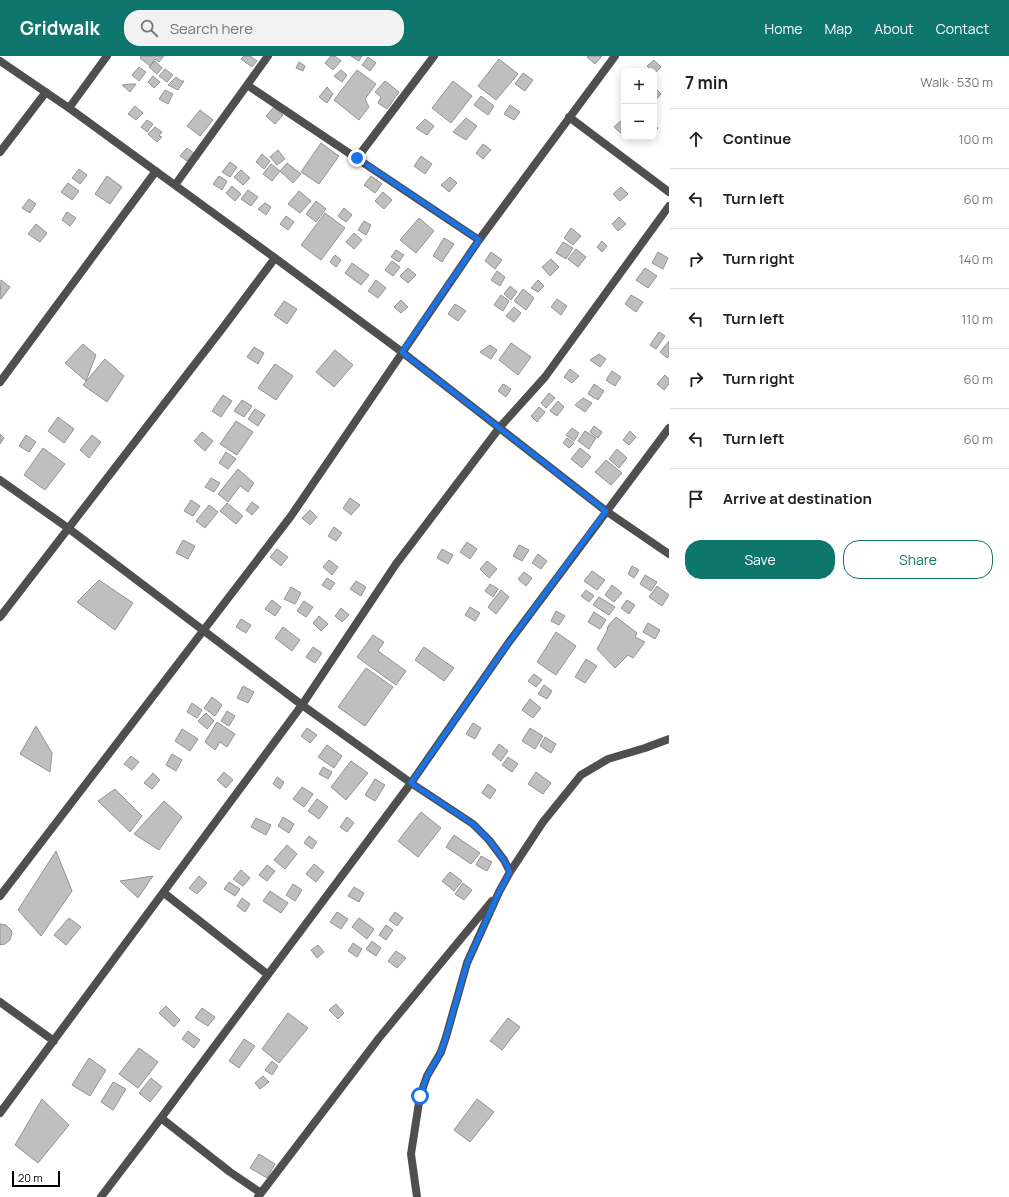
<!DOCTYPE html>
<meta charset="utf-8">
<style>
:root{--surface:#fff;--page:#f2f2f2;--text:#222;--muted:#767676;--line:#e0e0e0;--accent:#0f766e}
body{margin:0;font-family:Manrope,sans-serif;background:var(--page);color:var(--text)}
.controls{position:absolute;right:12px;top:12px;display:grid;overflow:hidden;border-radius:8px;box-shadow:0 2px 10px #0003}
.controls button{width:36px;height:36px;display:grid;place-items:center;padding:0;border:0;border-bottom:1px solid var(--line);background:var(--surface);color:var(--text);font:20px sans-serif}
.scale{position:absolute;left:12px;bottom:10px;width:48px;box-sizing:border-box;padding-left:4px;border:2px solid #000;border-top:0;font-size:11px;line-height:14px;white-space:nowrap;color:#000;-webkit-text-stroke:3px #fff;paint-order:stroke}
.stop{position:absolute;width:12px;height:12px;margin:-9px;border:3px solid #1a73e8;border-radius:50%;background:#fff}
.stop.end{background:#1a73e8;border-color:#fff;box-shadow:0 1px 4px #0008}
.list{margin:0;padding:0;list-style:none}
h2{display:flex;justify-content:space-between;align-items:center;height:52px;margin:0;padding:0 16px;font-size:17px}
h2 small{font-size:13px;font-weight:400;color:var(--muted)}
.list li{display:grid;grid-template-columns:26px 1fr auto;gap:12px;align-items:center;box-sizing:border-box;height:60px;padding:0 16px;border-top:1px solid var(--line)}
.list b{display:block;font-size:15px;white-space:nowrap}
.list em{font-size:13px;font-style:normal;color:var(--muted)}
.actions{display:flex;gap:8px;padding:12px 16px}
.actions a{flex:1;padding:9px 0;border:1px solid var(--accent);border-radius:16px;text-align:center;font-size:14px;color:var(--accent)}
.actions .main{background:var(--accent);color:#fff}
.icon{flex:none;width:22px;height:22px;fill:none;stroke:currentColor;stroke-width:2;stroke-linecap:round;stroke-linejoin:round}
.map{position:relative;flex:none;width:669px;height:1141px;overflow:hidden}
header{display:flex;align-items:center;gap:24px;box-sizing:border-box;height:56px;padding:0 20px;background:var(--accent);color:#fff}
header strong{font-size:19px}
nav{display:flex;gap:22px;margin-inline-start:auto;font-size:14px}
.search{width:280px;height:36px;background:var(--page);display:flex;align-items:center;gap:10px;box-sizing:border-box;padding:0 14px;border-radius:16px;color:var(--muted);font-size:15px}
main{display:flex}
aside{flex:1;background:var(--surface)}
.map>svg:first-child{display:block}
.building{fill:#bfbfbf;stroke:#939393}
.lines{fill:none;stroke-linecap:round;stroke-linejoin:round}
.minor{stroke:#4f4f4f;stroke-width:8}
.route{stroke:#1a73e8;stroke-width:5}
</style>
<header>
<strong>Gridwalk</strong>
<div class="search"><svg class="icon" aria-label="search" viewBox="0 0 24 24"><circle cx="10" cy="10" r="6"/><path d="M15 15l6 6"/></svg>Search here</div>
<nav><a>Home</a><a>Map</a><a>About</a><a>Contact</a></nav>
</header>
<main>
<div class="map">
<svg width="669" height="1141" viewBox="0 0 669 1141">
<rect width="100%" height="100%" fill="#fff"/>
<path class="building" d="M 141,0 L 164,0 L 159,6 L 155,3 L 150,10 L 140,2 Z
M 244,0 L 250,0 L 257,5 L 252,11 L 241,3 Z
M 331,0 L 335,0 L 341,5 L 333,14 L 325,7 Z
M 351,0 L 362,0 L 359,5 Z
M 588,0 L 602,0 L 595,8 L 587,1 Z
M 368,1 L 376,7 L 370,15 L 362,9 Z
M 499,3 L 518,18 L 496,44 L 478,30 Z
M 654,4 L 661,11 L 654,18 L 654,15 L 652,15 L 647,10 Z
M 155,5 L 162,12 L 157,18 L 149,11 Z
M 299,6 L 305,10 L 303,15 L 296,12 Z
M 139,11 L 146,16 L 139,25 L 132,19 Z
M 165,13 L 173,19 L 167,26 L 159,20 Z
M 341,14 L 347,19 L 342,26 L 334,20 Z
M 357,14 L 376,28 L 365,43 L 369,51 L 359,64 L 334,44 Z
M 523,17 L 533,24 L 525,35 L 515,28 Z
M 153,20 L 160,26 L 154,32 L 148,26 Z
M 176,21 L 181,25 L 184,25 L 178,34 L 168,29 Z
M 385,25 L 399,36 L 387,53 L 378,47 L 381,41 L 375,36 Z
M 453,25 L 472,40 L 451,67 L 432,52 Z
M 136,28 L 130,36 L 122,29 L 131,28 Z
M 327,31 L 333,38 L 327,47 L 319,41 Z
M 655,32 L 661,38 L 655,45 L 654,45 Z
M 165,34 L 173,38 L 168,48 L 159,43 Z
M 481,40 L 494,50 L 488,59 L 474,49 Z
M 510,49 L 520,56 L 514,64 L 504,58 Z
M 135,50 L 143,57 L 136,64 L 128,58 Z
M 274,51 L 283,59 L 275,68 L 266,60 Z
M 200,54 L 213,64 L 200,80 L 187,70 Z
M 466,62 L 477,70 L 466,84 L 453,76 Z
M 624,62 L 624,80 L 614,71 Z
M 425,63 L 434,70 L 427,79 L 416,72 Z
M 147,64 L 153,68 L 147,76 L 141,71 Z
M 654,69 L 658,72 L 654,78 Z
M 155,71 L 162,76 L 159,80 L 162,81 L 157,86 L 148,78 Z
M 321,87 L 339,100 L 319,128 L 301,116 Z
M 483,88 L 491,94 L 483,103 L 476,97 Z
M 187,92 L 194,97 L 187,105 L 180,100 Z
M 278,94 L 285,103 L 277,109 L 270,101 Z
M 262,98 L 270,105 L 264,113 L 256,106 Z
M 421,100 L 432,108 L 425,118 L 414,110 Z
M 230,106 L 237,111 L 230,121 L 222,116 Z
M 287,107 L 301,118 L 293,127 L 280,115 Z
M 271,108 L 280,115 L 272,125 L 263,118 Z
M 79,113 L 87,119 L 80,128 L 72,122 Z
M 241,114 L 250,122 L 243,129 L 234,121 Z
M 107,120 L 122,131 L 110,148 L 95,138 Z
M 219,120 L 227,125 L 222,134 L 213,128 Z
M 371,120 L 382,128 L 375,137 L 364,129 Z
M 450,121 L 457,127 L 449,136 L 441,129 Z
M 68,127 L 79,135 L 72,144 L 61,136 Z
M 232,130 L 241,138 L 235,145 L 226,137 Z
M 621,131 L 628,138 L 620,145 L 613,138 Z
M 248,134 L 258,141 L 251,150 L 241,143 Z
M 299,135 L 311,145 L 300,157 L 288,148 Z
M 383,136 L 392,144 L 384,153 L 375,145 Z
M 29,143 L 36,148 L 30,157 L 22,152 Z
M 316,145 L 326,153 L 316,166 L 306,158 Z
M 265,147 L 271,151 L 266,159 L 258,153 Z
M 344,152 L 352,159 L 346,166 L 338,160 Z
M 67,156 L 76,162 L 70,170 L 62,164 Z
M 325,157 L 345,172 L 321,204 L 301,189 Z
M 286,160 L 294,166 L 288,174 L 280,168 Z
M 619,161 L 626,168 L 618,175 L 612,168 Z
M 419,162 L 434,175 L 416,197 L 400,184 Z
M 364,165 L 371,169 L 366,179 L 358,174 Z
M 36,168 L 47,177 L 40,186 L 28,178 Z
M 571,172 L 581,180 L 573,189 L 564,182 Z
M 354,177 L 362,184 L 354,193 L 346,186 Z
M 444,182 L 454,188 L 442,206 L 433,200 Z
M 602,185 L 607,190 L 602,196 L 597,191 Z
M 563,186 L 573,192 L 566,203 L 556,197 Z
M 576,193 L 586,201 L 578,211 L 568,203 Z
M 396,194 L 404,199 L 399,206 L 391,201 Z
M 491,196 L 502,204 L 495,213 L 485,205 Z
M 658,196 L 668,202 L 663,213 L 652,207 Z
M 335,199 L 341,204 L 336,211 L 330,206 Z
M 551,203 L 559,211 L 550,220 L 542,211 Z
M 392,205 L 400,211 L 393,220 L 385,214 Z
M 352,207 L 369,219 L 361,229 L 345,217 Z
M 408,212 L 416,219 L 408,227 L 400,220 Z
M 645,212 L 657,220 L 648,232 L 636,224 Z
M 497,215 L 505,221 L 500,230 L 491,224 Z
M 1,224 L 10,231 L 1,243 L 0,242 Z
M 376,224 L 386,232 L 378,242 L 368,235 Z
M 538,224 L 544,230 L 538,236 L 531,232 Z
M 510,230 L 517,236 L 511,244 L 504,238 Z
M 523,233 L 534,242 L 526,254 L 514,245 Z
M 501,239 L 509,245 L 503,255 L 494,249 Z
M 631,239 L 643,246 L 636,256 L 625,248 Z
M 557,243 L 567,250 L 561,259 L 551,251 Z
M 401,244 L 408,251 L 401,257 L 394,251 Z
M 284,245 L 297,253 L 287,268 L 274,259 Z
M 455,248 L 466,255 L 458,265 L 448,258 Z
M 514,251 L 521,257 L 514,266 L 506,260 Z
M 659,276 L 665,280 L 656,293 L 650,289 Z
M 669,285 L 669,300 L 667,302 L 660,296 Z
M 511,287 L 531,301 L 518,319 L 499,304 Z
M 83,288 L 96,299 L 86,325 L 65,307 Z
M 490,289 L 497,294 L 491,303 L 480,296 Z
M 254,291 L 264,297 L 258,308 L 247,301 Z
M 335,294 L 353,309 L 334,331 L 316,316 Z
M 599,298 L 606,303 L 600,311 L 590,304 Z
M 105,303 L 124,320 L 107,346 L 83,329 Z
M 275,308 L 293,320 L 276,344 L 258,332 Z
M 570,313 L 579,320 L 572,327 L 564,321 Z
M 612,315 L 621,321 L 615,330 L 606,324 Z
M 665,319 L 669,323 L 669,328 L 664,334 L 657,328 Z
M 503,328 L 511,333 L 506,341 L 498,335 Z
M 594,328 L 604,335 L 598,344 L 588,338 Z
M 549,337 L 555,342 L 546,352 L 541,347 Z
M 223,339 L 232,345 L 221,361 L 212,355 Z
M 583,342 L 592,347 L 585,356 L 575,349 Z
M 242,344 L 252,350 L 244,361 L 234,355 Z
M 558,345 L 564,351 L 557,360 L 550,355 Z
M 539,351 L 545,356 L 537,366 L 531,360 Z
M 255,353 L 265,359 L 258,370 L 248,363 Z
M 58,361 L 74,373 L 64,387 L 48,375 Z
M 236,365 L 253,376 L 237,399 L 220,388 Z
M 594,370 L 602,376 L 598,382 L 590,376 Z
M 572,372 L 579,377 L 574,385 L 566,379 Z
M 585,375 L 596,382 L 589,393 L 578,385 Z
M 630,375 L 636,381 L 629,389 L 623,384 Z
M 202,376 L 213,385 L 205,395 L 194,385 Z
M 0,378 L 4,382 L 0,388 Z
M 26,379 L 36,386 L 29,396 L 19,390 Z
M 92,379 L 101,386 L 89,402 L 80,394 Z
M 567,382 L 574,387 L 569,392 L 563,387 Z
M 43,392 L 65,408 L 45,434 L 24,419 Z
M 580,392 L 591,401 L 582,412 L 571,403 Z
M 617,393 L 627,402 L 619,412 L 609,403 Z
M 226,396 L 236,403 L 228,413 L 219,407 Z
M 606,404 L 622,417 L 611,429 L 595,416 Z
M 238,413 L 254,427 L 248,436 L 240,430 L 228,446 L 218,438 Z
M 211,422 L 220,427 L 214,436 L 205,431 Z
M 350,442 L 360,449 L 351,459 L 343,452 Z
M 191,444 L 200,450 L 193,460 L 184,455 Z
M 252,446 L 259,451 L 252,459 L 246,454 Z
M 227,447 L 243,460 L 236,468 L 220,455 Z
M 209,449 L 218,456 L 205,472 L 196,465 Z
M 310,454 L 317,461 L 310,469 L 302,462 Z
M 334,471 L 342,477 L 336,485 L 328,480 Z
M 183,484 L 195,490 L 188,503 L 176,497 Z
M 467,486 L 477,493 L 470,503 L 460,496 Z
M 519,489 L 529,494 L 522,505 L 513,500 Z
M 277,493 L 288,501 L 281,510 L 270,501 Z
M 442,493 L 453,499 L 448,508 L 437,502 Z
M 538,498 L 547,505 L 541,513 L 532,507 Z
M 329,504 L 338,511 L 332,519 L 323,511 Z
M 487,505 L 497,513 L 489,522 L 480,513 Z
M 632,510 L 639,514 L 634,522 L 628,518 Z
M 592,515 L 605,524 L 597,534 L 584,525 Z
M 524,516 L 532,522 L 526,530 L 518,523 Z
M 645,519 L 657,526 L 651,535 L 640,528 Z
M 327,522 L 335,527 L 330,534 L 322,529 Z
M 99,524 L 133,547 L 115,574 L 77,546 Z
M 356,525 L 366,531 L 361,540 L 350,533 Z
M 490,528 L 498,533 L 493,541 L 485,535 Z
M 612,529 L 622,537 L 614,546 L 605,539 Z
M 657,530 L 669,539 L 662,550 L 649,541 Z
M 291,531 L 301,537 L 295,548 L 284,543 Z
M 501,534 L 509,541 L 496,558 L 488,551 Z
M 586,534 L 594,540 L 589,546 L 581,540 Z
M 599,541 L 615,551 L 609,559 L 593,549 Z
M 272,544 L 281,551 L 275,560 L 265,553 Z
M 627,544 L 635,549 L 629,558 L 621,552 Z
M 304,545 L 313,551 L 306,561 L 297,555 Z
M 470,551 L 480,557 L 475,565 L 465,559 Z
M 341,552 L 349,559 L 342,566 L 335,560 Z
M 556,555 L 565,560 L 559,569 L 551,565 Z
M 594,556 L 606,564 L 600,573 L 588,566 Z
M 319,560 L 328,568 L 321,575 L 313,567 Z
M 616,561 L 637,577 L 635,581 L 645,586 L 633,602 L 628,599 L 615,612 L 597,593 L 607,575 L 608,570 Z
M 241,563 L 251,569 L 246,577 L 236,571 Z
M 648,567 L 660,574 L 655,583 L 643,576 Z
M 283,571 L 300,584 L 292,595 L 275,582 Z
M 556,576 L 576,590 L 556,619 L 537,606 Z
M 373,579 L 384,586 L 378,595 L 406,615 L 396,629 L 357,601 Z
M 313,591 L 322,597 L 315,607 L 306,601 Z
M 424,591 L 454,612 L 444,625 L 415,604 Z
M 586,603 L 597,610 L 585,627 L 575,621 Z
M 366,612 L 393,631 L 365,670 L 338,651 Z
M 534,618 L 542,624 L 536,631 L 528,625 Z
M 544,629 L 552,635 L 547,643 L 538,638 Z
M 243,630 L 254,636 L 248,647 L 237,642 Z
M 212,641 L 222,649 L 215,660 L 204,652 Z
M 530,643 L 541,652 L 533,662 L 522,654 Z
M 192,647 L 202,654 L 197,662 L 187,656 Z
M 227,655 L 235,660 L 229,670 L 221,665 Z
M 206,657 L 214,665 L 207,673 L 198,665 Z
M 217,666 L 235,678 L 227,691 L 220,686 L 215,694 L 205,686 Z
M 473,667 L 481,672 L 475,683 L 466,678 Z
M 36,670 L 52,697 L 50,716 L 20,698 Z
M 307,672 L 317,679 L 310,687 L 301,680 Z
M 530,672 L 543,680 L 535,693 L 522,685 Z
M 182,673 L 198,683 L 190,695 L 175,685 Z
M 545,681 L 556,688 L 551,697 L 540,690 Z
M 499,688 L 508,695 L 501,705 L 492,698 Z
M 327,689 L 342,700 L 334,712 L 318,701 Z
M 172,698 L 182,704 L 176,715 L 166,709 Z
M 131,700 L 139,706 L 132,714 L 124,708 Z
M 508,701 L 518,708 L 512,716 L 502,709 Z
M 351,705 L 368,717 L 346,744 L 331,731 Z
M 323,711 L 332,716 L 328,723 L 319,718 Z
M 224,716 L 233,724 L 226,732 L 217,724 Z
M 536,716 L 551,727 L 543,738 L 528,728 Z
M 153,717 L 160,724 L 152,733 L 144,727 Z
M 277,721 L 284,726 L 280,733 L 273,728 Z
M 375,723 L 385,729 L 375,745 L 365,739 Z
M 488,728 L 496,734 L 490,743 L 482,737 Z
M 302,731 L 313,738 L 304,751 L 293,743 Z
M 115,733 L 142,760 L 130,776 L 98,745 Z
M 317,743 L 328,751 L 319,763 L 308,755 Z
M 164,745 L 182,761 L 159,794 L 134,778 Z
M 421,756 L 441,772 L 418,801 L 398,785 Z
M 283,761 L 294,768 L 289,777 L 278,770 Z
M 347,761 L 354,767 L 347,776 L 340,771 Z
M 256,762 L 271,769 L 266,779 L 251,771 Z
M 454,779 L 480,797 L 471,808 L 446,791 Z
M 309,780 L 317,786 L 312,793 L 304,787 Z
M 287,789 L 297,798 L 285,813 L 274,804 Z
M 56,795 L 72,835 L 41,880 L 18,854 Z
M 481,800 L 492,806 L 487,815 L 476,809 Z
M 314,808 L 324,816 L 316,826 L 306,818 Z
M 267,809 L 275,815 L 267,825 L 259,819 Z
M 241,814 L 250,822 L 243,830 L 233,823 Z
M 450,816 L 462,825 L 454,835 L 442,825 Z
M 153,820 L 138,842 L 120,825 Z
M 199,820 L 207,827 L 197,838 L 189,832 Z
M 229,826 L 240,833 L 235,840 L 224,833 Z
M 463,827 L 472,834 L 464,844 L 455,838 Z
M 293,828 L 302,834 L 295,845 L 286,839 Z
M 354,831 L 364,837 L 359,846 L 348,840 Z
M 270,835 L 288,847 L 281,857 L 263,845 Z
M 242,842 L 250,848 L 245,856 L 237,850 Z
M 337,856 L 348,863 L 341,873 L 330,866 Z
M 395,856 L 403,862 L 397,870 L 389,864 Z
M 69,862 L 81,871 L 66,889 L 54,879 Z
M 359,862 L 374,873 L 367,883 L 352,871 Z
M 0,868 L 6,869 L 11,874 L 12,877 L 10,884 L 5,888 L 0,889 Z
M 386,869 L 393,874 L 386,884 L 379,879 Z
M 372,885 L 381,892 L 376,900 L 366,893 Z
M 353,887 L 362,893 L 357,901 L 348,895 Z
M 318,889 L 324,896 L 317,902 L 311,894 Z
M 396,895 L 406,902 L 397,912 L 388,905 Z
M 336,948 L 344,957 L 338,963 L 329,954 Z
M 166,950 L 180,964 L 174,971 L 159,957 Z
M 202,952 L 215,961 L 208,970 L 195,962 Z
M 288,957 L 308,972 L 279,1007 L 262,993 Z
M 508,962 L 520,971 L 502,994 L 490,985 Z
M 188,975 L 200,984 L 194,992 L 182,983 Z
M 244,983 L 255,990 L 239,1012 L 229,1005 Z
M 139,992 L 158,1006 L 138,1032 L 119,1018 Z
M 89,1002 L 106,1014 L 90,1040 L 72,1029 Z
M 272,1005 L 278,1010 L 272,1019 L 265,1014 Z
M 263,1020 L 269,1026 L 260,1033 L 255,1027 Z
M 151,1022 L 162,1031 L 150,1046 L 139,1037 Z
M 113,1026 L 126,1033 L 113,1054 L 101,1046 Z
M 42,1043 L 69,1069 L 38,1107 L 15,1089 Z
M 477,1043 L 494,1056 L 470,1086 L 454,1074 Z
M 259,1098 L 275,1108 L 267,1122 L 250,1112 Z"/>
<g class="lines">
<path class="minor" d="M 0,5 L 69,52 L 275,202 L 402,296 L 606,455 L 669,498
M 247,29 L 479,184
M 69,52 L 107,0
M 569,61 L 669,136
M 0,96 L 46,36
M 357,102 L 434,0
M 175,129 L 268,0
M 0,326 L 156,115
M 0,424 L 68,472 L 302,649 L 411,727 L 473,768 L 489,784 L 504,804 L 510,816
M 0,561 L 225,269 L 275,202
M 164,837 L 267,918
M 0,840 L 291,460 L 479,184 L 615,0
M 0,946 L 54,985
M 0,1057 L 302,649 L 396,508 L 500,371 L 545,321 L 669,150
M 161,1062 L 230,1116 L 261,1137 L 258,1141
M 261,1137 L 379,982 L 492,845
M 101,1141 L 161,1062 L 411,727 L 509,586 L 669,372
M 417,1141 L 411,1098 L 420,1040 L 427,1020 L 441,996 L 446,981 L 467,907 L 499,836 L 510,816 L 543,766 L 581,719 L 608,703 L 645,692 L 669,683"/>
</g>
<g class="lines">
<path class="route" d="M 357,102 L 479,184 L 402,296 L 606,455 L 509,586 L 411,727 L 473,768 L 489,784 L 504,804 L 510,816 L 499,836 L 467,907 L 446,981 L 441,996 L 427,1020 L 420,1040"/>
</g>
</svg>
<div class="controls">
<button>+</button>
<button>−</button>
</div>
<div class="scale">20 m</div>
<div class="stop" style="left:420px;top:1040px"></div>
<div class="stop end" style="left:357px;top:102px"></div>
</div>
<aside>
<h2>7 min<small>Walk · 530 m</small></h2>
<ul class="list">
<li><svg class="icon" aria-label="ahead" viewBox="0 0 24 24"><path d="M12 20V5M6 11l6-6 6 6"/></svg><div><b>Continue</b></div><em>100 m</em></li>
<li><svg class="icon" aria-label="left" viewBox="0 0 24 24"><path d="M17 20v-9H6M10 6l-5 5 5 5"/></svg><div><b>Turn left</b></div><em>60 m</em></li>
<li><svg class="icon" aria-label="right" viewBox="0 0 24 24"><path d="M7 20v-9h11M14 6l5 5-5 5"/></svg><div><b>Turn right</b></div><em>140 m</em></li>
<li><svg class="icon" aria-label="left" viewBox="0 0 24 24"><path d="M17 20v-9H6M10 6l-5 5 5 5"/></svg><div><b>Turn left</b></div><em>110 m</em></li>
<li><svg class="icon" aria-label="right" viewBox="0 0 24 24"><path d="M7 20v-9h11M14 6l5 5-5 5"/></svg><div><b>Turn right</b></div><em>60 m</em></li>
<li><svg class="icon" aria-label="left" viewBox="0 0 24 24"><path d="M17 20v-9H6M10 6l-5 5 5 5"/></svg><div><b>Turn left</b></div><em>60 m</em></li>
<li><svg class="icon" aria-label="arrive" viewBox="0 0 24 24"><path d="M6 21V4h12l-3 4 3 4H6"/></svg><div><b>Arrive at destination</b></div></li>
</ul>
<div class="actions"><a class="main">Save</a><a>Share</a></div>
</aside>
</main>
